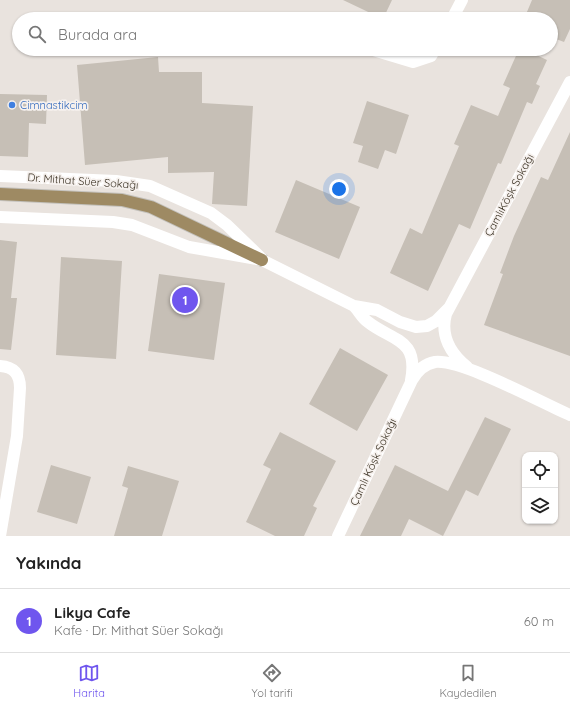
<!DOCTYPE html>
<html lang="tr">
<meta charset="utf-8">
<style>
:root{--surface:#fff;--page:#f2f2f2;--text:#222;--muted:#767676;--line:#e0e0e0;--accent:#6f56ee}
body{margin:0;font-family:Quicksand,sans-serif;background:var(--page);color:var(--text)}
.controls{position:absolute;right:12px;bottom:12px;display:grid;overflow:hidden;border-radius:8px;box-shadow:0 1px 3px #0004}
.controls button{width:36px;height:36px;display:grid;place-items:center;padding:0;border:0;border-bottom:1px solid var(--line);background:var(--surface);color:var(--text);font:20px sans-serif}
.you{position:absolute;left:339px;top:189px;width:14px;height:14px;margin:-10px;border:3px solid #fff;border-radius:50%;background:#1a73e8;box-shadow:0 0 0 6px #1a73e833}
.badge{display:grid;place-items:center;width:26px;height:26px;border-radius:50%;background:var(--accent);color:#fff;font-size:13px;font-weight:700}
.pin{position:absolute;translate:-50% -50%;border:2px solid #fff;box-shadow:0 1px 4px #0006}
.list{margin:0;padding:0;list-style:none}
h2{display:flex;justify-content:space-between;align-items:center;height:52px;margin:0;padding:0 16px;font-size:17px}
h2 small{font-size:13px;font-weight:400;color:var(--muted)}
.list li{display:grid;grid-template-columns:26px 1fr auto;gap:12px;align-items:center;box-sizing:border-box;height:64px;padding:0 16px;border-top:1px solid var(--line)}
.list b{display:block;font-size:15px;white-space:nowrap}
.list p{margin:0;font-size:13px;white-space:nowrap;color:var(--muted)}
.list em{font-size:13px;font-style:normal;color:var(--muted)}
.icon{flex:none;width:22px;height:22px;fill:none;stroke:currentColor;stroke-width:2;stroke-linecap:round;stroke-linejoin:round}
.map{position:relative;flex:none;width:570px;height:536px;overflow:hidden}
.search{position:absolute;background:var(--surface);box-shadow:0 1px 3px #0004;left:12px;right:12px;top:12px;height:44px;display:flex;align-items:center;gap:10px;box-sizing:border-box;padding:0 14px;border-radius:22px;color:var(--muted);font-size:15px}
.sheet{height:116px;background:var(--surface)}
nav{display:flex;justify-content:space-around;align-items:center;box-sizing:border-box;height:56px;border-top:1px solid var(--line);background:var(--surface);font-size:11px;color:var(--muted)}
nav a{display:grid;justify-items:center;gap:2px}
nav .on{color:var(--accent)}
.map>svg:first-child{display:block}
.building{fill:#c6bfb6}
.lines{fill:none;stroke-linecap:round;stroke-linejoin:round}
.primary-casing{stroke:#c3c1bc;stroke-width:14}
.minor{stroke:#fff;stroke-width:12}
.primary{stroke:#9e8a63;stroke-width:12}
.shop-dot{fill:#3f7fe0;stroke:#f6f1ee;stroke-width:1.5}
.labels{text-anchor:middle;stroke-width:3.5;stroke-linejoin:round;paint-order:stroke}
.shop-label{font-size:11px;fill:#366cbe;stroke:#f6f1ee;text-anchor:start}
.street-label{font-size:11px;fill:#382f20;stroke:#f6f1ee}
</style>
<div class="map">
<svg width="570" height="536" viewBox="0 0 570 536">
<rect width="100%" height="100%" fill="#e9e3de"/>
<path class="building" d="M 343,0 L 392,0 L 383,19 Z
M 532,0 L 570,0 L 570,29 L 564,42 L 551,37 L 551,19 L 524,19 Z
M 519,49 L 524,49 L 547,60 L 536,84 L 540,86 L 532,104 L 527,102 L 501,164 L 498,163 L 470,229 L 459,224 L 428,291 L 390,273 L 410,228 L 422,234 L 459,146 L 454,144 L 471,105 L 498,116 L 510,88 L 503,85 Z
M 158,57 L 159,72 L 202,72 L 202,103 L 253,106 L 247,206 L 212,204 L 214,172 L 168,173 L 168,157 L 85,165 L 77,65 Z
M 0,94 L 47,95 L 46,124 L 29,123 L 28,157 L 0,156 Z
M 367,101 L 409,115 L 396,154 L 385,150 L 378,169 L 358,162 L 363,146 L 353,143 Z
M 570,132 L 570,356 L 484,325 L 503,274 L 500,273 L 514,236 L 541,177 L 548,180 Z
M 296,180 L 360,207 L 339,259 L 275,232 Z
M 0,240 L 17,242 L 11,298 L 17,298 L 11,350 L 0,349 Z
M 61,257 L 122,261 L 116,359 L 56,355 Z
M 159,274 L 225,283 L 214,360 L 148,351 Z
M 340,348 L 388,375 L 357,431 L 309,404 Z
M 485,417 L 511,429 L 478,496 L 466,490 L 443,536 L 409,519 L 401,536 L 360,536 L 395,465 L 448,491 Z
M 280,432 L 336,461 L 313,506 L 317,508 L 304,536 L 275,536 L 246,522 L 271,469 L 263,465 Z
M 51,465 L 91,477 L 77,524 L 37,512 Z
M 128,466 L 179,481 L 162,536 L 114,536 L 128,488 L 122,486 Z"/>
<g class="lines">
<g class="primary-casing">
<path id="primary" d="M 0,194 L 122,200 L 151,207 L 262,260"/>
</g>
<path class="minor" d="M 452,19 L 462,0
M 370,49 L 413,62 L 431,56 L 435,49
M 0,176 L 116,181 L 150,186 L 211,213 L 227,225 L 261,258
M 0,217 L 113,222 L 132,225 L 189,247 L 262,260 L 354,306 L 377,310 L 400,322 L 416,327 L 427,326 L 436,321 L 449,308
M 354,306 C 359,311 362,318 368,322 C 392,341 419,338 411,380
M 0,366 C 14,367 20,374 20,388 L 17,436 L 0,536
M 467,367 C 451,354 440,336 446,314 L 570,82
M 338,536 L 412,380 C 417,371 424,364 435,362 C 462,359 542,403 570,415"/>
<use href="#primary" class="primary"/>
</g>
<circle class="shop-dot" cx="12" cy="105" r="4"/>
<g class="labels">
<g class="shop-label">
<text x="20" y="109">Cimnastikcim</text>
</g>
<g class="street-label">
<text transform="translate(83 181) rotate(4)" y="4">Dr. Mithat Süer Sokağı</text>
<text transform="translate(509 195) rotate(-62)" y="4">ÇamlıKöşk Sokağı</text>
<text transform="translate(373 462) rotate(-65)" y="4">Çamlı Köşk Sokağı</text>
</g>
</g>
</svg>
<div class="controls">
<button><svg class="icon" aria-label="locate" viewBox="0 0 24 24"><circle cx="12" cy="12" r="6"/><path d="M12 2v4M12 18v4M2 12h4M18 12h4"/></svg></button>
<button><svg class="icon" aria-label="layers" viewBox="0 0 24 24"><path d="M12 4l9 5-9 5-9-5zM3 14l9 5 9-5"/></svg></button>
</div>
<div class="you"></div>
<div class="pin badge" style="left:185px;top:300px">1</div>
<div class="search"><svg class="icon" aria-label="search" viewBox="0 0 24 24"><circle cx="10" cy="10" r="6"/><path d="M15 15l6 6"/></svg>Burada ara</div>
</div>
<section class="sheet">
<h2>Yakında<small></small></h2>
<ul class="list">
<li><span class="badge">1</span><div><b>Likya Cafe</b><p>Kafe · Dr. Mithat Süer Sokağı</p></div><em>60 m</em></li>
</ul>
</section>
<nav>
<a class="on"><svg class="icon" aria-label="map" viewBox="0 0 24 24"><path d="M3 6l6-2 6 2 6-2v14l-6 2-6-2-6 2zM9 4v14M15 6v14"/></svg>Harita</a>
<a><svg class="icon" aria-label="directions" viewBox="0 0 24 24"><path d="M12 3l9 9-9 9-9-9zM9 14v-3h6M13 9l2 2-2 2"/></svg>Yol tarifi</a>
<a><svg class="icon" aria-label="saved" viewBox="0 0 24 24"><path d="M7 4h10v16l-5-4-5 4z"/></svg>Kaydedilen</a>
</nav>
